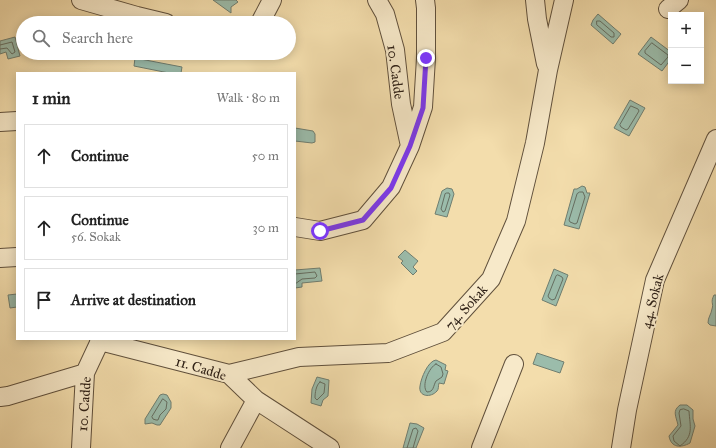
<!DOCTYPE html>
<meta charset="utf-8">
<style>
:root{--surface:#fff;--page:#f2f2f2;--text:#222;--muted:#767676;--line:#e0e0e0}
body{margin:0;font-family:"IM FELL Great Primer",serif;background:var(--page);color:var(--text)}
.controls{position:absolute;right:12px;top:12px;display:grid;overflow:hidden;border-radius:0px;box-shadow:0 2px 10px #0003}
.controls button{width:36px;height:36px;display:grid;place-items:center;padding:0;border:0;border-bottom:1px solid var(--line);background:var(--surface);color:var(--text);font:20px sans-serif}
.stop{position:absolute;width:12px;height:12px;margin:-9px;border:3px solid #7c3aed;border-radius:50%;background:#fff}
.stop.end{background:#7c3aed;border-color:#fff;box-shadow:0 1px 4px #0008}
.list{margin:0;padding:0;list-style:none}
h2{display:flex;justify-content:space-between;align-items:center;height:52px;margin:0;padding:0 16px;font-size:17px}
h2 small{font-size:13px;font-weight:400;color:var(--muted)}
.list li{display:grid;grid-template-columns:26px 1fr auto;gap:12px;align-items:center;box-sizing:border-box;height:64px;margin:0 8px 8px;padding:0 8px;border:1px solid var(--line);border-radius:0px}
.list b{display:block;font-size:15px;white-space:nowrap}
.list p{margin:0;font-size:13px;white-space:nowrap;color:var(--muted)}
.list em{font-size:13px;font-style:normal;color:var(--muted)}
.icon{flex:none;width:22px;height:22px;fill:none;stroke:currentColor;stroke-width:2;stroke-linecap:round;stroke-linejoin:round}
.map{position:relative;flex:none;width:716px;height:448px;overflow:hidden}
.search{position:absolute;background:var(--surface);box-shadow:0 2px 10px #0003;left:16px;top:16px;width:280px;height:44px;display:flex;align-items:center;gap:10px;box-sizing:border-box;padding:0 14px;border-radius:22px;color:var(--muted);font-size:15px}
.panel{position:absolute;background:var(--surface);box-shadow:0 2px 10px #0003;left:16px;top:72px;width:280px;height:268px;border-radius:0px}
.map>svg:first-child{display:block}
.water{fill:#9bbcab;stroke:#707e70}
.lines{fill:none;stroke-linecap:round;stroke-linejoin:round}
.shore{stroke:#656e61;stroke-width:1}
.minor-casing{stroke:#60503c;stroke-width:20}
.minor{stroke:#f7e9c9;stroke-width:18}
.route{stroke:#7c3aed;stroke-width:5}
.labels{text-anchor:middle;stroke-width:4;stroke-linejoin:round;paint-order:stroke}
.street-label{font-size:14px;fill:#2f2117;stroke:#f7e9c9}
</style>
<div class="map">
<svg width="716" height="448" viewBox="0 0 716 448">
<rect width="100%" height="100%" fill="#f3ddac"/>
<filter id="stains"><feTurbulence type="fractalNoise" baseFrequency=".005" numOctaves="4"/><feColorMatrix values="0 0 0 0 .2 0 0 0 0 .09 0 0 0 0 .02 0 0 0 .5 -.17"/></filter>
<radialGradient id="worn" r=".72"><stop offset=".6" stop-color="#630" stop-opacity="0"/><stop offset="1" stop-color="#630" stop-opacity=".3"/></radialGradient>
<path class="water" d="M 213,0 L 236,0 L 238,2 L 231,7 L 231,13 Z
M 598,14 L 621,34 L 613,44 L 591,25 L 593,20 Z
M 15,37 L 20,56 L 8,59 L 6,52 L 0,54 L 0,41 Z
M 651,37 L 671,52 L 671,59 L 662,71 L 638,54 Z
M 135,58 L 182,67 L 181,73 L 169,73 L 134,66 Z
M 630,100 L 645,108 L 629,136 L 614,128 Z
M 295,128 L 313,131 L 315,134 L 315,142 L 312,143 L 295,141 Z
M 582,186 L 585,187 L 587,193 L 590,193 L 579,229 L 564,225 L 574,189 L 577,189 Z
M 447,188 L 452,189 L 454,194 L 447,217 L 435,214 L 442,191 Z
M 405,250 L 418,261 L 413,267 L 417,271 L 413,275 L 401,263 L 403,261 L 398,257 Z
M 320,268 L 322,281 L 302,283 L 302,287 L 295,288 L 295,270 Z
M 554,269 L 568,275 L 556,306 L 542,300 Z
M 17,294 L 17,307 L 10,308 L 8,295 Z
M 714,295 L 716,295 L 716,326 L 710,325 L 708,323 C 708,317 711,315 712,309 C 714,303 710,303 714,295 Z
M 537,353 L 564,362 L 560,373 L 533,364 Z
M 436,360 L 446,365 L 445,370 L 448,371 L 444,384 L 439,383 C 438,386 439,389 437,391 C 431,398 418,397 420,386 C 421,378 428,361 436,360 Z
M 317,377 L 329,380 L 328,396 L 323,400 L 321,406 L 311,403 L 312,389 Z
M 163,394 L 167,395 L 171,402 L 171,408 L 160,425 L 157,425 L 152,423 L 145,424 L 145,419 L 160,395 Z
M 680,405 L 687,405 L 693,410 L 693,419 L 695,426 L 690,443 C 681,448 671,448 669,436 L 678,425 C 676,416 672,411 680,405 Z
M 410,423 L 417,424 L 424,428 L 416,448 L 403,448 Z"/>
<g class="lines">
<path class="shore" d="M 597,21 L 600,21 L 614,33 L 614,37 L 611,37 L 597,25 Z
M 652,43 L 668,55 L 668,57 L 661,65 L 645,53 L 645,51 Z
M 0,45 L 12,42 L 15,52 L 12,54 L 7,48 L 0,49
M 631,106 L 638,109 L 639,111 L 628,129 L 626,130 L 621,127 L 620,125 Z
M 580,192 L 583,192 L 585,197 L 577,223 L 575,224 L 570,222 L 569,220 L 577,194 Z
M 447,193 L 449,193 L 450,195 L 445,211 L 443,212 L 441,209 L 445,194 Z
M 295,274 L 315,272 L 317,276 L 315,278 L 302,279 L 295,284
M 558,275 L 562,277 L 563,279 L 555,299 L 552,300 L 549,298 L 548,296 L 556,276 Z
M 436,364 L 441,367 L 443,374 L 442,377 L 436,381 C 433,386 434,392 427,392 C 421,386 429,367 436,364 Z
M 320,382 L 325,384 L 324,393 L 317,400 L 315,398 C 315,393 316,385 320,382 Z
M 163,399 L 167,402 L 166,409 L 160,415 L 158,420 L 156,420 L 153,419 L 152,417 Z
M 684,409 L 689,411 C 690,427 694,436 680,446 L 674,441 L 673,436 L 681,426 L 679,413 L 680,410 Z
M 407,448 L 413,429 L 416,428 L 418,431 L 413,448"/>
<g class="minor-casing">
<path id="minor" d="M 81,0 L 137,16 L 166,23
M 377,0 L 385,14 L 395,50 L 401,104 L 410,146
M 535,0 L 537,19 L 546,64
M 668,9 L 679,0
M 260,23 L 272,0
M 0,122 L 17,121
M 295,227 L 320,231 L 363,220 L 391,187 L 410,146 L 423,107 L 426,58 L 426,8 L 425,0
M 0,258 L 17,257
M 100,341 L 229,374 L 256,400 L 330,448
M 229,374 L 299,357 L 388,353 L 443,332 L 491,279 L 516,221 L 535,143 L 548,70 L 564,0
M 0,397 L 8,396 L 85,373
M 81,448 L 85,373 L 100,341 L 99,339
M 230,448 L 256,400
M 481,448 L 514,364
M 621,448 L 627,410 L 655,280 L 716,139"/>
</g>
<use href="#minor" class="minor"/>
</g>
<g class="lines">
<path class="route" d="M 320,231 L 363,220 L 391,188 L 410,146 L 423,108 L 426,58"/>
</g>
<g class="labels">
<g class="street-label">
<text transform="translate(396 72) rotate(82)" y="5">10. Cadde</text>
<text transform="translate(652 301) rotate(-76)" y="5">44. Sokak</text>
<text transform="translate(466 307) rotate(-48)" y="5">74. Sokak</text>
<text transform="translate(201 368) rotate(17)" y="5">11. Cadde</text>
<text transform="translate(84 404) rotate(-86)" y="5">10. Cadde</text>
</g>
</g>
<rect width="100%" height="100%" filter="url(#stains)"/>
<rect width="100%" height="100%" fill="url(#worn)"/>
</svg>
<div class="controls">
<button>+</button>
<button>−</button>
</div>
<div class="stop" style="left:320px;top:231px"></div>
<div class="stop end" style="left:426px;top:58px"></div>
<div class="search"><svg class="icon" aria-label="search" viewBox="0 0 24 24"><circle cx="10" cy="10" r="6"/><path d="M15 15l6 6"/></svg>Search here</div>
<section class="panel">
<h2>1 min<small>Walk · 80 m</small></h2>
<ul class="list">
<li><svg class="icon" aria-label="ahead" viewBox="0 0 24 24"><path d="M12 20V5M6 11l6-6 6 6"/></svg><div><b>Continue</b></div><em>50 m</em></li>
<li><svg class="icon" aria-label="ahead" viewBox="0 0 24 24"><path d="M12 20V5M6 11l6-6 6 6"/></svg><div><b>Continue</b><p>56. Sokak</p></div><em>30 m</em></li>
<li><svg class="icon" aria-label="arrive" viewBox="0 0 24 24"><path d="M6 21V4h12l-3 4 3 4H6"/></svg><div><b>Arrive at destination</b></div></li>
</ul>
</section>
</div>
